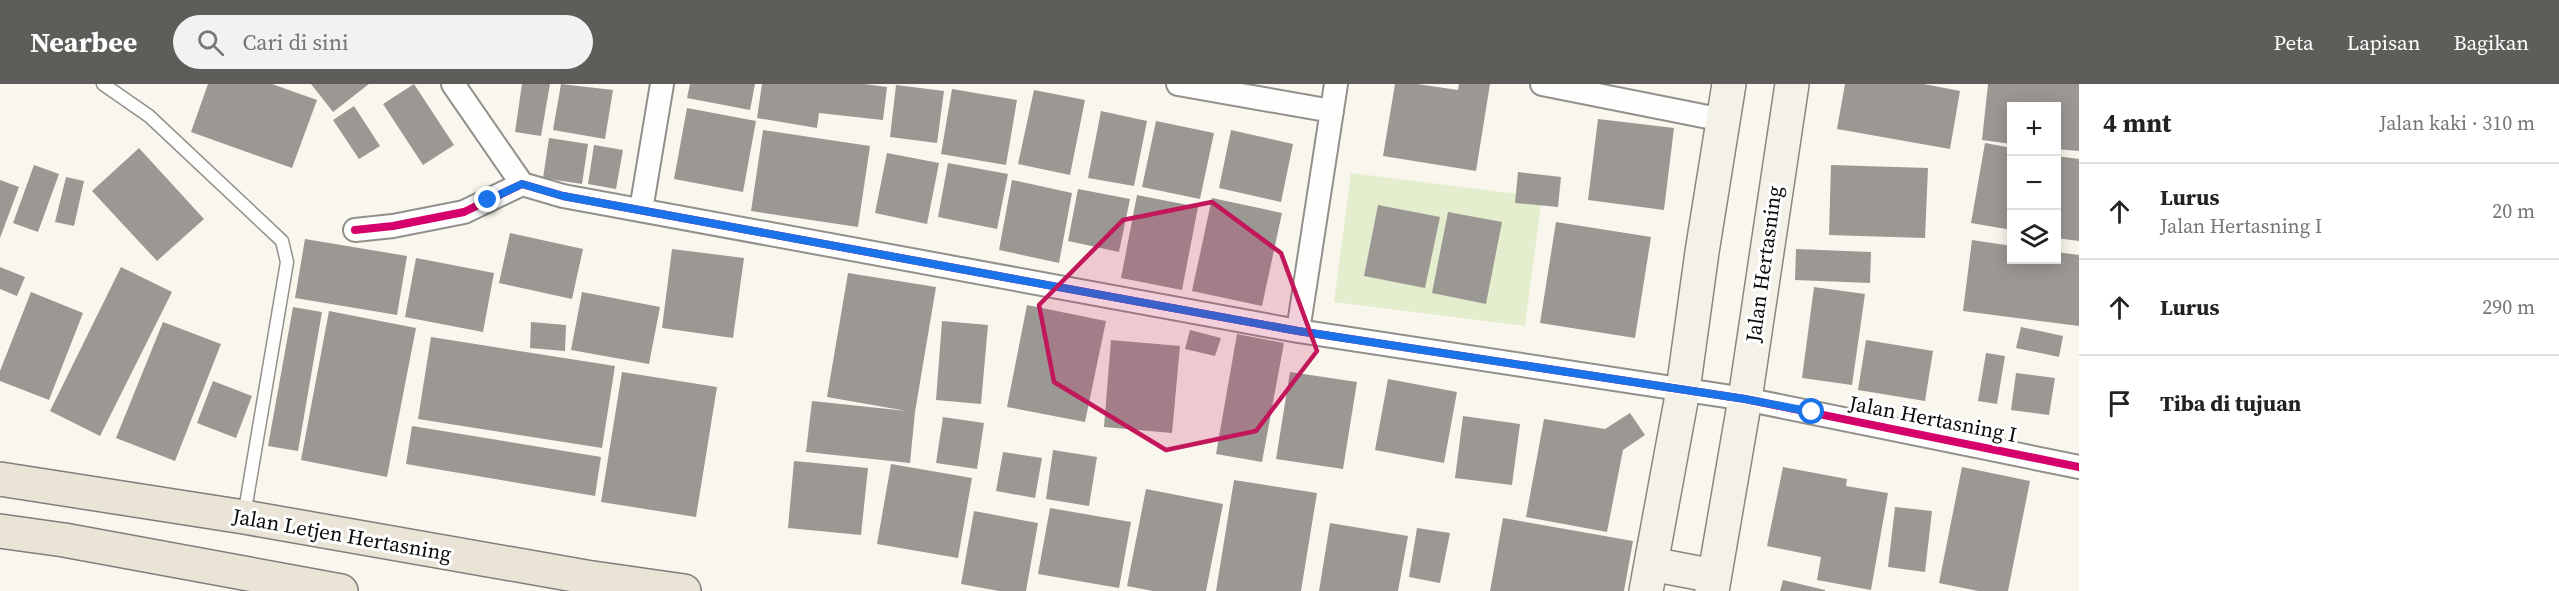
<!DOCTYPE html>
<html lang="id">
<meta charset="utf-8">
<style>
:root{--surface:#fff;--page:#f2f2f2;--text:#222;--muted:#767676;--line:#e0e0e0;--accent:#5e5d59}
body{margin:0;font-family:"Source Serif 4",serif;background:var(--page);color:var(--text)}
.controls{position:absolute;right:18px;top:18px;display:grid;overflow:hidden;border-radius:0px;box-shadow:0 3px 15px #0003}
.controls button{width:54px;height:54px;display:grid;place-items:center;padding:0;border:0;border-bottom:2px solid var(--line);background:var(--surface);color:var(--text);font:30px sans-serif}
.stop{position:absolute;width:18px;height:18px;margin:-14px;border:4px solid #1a73e8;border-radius:50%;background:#fff}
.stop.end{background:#1a73e8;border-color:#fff;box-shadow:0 2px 6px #0008}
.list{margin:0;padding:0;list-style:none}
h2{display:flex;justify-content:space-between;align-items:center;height:78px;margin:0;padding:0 24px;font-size:26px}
h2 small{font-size:20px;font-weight:400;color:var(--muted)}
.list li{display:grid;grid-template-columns:39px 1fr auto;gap:18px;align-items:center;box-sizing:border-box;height:96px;padding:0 24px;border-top:2px solid var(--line)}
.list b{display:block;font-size:22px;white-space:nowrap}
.list p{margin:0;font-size:20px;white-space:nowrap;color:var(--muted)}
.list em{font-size:20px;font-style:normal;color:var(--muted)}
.icon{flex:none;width:33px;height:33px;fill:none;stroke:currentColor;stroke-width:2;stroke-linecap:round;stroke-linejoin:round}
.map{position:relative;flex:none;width:2079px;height:507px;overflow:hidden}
header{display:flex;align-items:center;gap:36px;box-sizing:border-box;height:84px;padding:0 30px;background:var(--accent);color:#fff}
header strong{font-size:28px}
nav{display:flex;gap:33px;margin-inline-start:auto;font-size:21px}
.search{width:420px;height:54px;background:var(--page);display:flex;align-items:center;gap:15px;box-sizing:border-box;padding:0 21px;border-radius:33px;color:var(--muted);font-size:22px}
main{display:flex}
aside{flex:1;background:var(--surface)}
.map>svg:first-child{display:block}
.green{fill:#e4edce}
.building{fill:#9b9894}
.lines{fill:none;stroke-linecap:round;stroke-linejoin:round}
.lane-casing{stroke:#92908c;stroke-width:15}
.street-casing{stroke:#92908c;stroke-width:26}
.secondary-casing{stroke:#888783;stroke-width:36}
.primary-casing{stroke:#7f7e7a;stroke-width:36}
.lane{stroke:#fefefc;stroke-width:12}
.street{stroke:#fefefc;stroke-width:22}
.secondary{stroke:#f3f1e8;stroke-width:33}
.primary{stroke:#eae4d7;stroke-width:33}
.cycleway-casing{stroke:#fff;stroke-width:11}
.cycleway{stroke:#d6006c;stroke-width:8}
.route{stroke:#1a73e8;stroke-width:8}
.marked{fill:#c2185b;fill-opacity:0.2;stroke:#c2185b;stroke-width:4.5;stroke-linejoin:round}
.labels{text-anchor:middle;stroke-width:6;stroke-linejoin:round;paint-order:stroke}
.street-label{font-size:21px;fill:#0a0a0a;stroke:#fff}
</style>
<header>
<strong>Nearbee</strong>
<div class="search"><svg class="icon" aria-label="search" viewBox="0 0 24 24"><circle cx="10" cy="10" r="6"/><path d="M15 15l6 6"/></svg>Cari di sini</div>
<nav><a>Peta</a><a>Lapisan</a><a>Bagikan</a></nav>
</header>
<main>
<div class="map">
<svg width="2079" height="507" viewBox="0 0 2079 507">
<rect width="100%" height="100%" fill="#f9f6ed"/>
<path class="green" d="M 1351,89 L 1542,113 L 1525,242 L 1334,218 Z"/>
<path class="building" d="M 208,0 L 272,0 L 317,16 L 292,84 L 191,48 Z
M 311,0 L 369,0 L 333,28 Z
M 414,0 L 454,61 L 423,81 L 383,20 Z
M 522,0 L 550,0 L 541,52 L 515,48 Z
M 561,0 L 613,6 L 605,55 L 553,46 Z
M 690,0 L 755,0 L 750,26 L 687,14 Z
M 762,0 L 864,0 L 887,3 L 883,36 L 819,29 L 817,44 L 757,34 Z
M 1395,0 L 1417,0 L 1458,6 L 1459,0 L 1490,0 L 1476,87 L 1383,72 Z
M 1845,0 L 1924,0 L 1960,7 L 1950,65 L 1837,45 Z
M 1988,0 L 2079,0 L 2079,67 L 2056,65 L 2056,22 L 2012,22 L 2012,60 L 1982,56 Z
M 896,1 L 944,7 L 937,59 L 890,53 Z
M 952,5 L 1017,16 L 1006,81 L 941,70 Z
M 1034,6 L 1085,16 L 1070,91 L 1018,80 Z
M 354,22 L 380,62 L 359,75 L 333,36 Z
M 687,24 L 756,37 L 743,108 L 674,95 Z
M 1101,27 L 1147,37 L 1134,102 L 1088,94 Z
M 1598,35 L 1674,44 L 1664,126 L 1588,116 Z
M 1156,37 L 1214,49 L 1200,115 L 1142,103 Z
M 763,46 L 870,62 L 858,143 L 751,127 Z
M 1231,46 L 1293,60 L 1281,118 L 1219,104 Z
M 549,54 L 588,60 L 582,100 L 543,94 Z
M 1985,59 L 2012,64 L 2012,146 L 1971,139 Z
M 594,61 L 623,66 L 616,105 L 588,100 Z
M 139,64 L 204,135 L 157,177 L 92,107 Z
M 887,69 L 939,79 L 927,140 L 875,129 Z
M 2056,72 L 2079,75 L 2079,157 L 2056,154 Z
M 948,79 L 1008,90 L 997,145 L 938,133 Z
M 34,81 L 59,90 L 38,148 L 13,139 Z
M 1831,81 L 1928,84 L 1925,154 L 1829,151 Z
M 1518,88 L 1561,93 L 1558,123 L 1515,119 Z
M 66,93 L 84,97 L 74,142 L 55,138 Z
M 0,96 L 19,103 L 0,154 Z
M 1012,96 L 1072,109 L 1059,179 L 999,166 Z
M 1078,105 L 1130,115 L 1119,168 L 1068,157 Z
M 1137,111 L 1198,123 L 1182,206 L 1121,194 Z
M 1212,114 L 1282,129 L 1262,222 L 1192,207 Z
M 1378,121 L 1440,133 L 1425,204 L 1364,192 Z
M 1448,128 L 1502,138 L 1486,220 L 1432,209 Z
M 1556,138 L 1651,153 L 1635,254 L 1540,239 Z
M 510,149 L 583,165 L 572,215 L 499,199 Z
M 305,155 L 407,172 L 397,231 L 295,214 Z
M 1972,156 L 2012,162 L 2012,176 L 2056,176 L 2056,168 L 2079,171 L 2079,242 L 1963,227 Z
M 672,165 L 744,174 L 733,254 L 662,244 Z
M 1796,165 L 1871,168 L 1870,199 L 1795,196 Z
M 416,174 L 494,189 L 483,248 L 405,233 Z
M 0,183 L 25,193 L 17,212 L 0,205 Z
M 121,183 L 172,208 L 100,352 L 50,327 Z
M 848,189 L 936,203 L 915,328 L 910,379 L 806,368 L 812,317 L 907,327 L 827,313 Z
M 1814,203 L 1865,210 L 1852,301 L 1802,294 Z
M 31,208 L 83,229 L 49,316 L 0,297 L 0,287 Z
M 582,208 L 660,223 L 649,280 L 571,266 Z
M 1027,221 L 1106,237 L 1085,338 L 1007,323 Z
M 293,223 L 322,228 L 298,367 L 268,362 Z
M 329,227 L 416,244 L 387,393 L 301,376 Z
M 942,237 L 988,241 L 981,320 L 936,316 Z
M 163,238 L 221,260 L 175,377 L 116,354 Z
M 531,238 L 566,241 L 565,267 L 530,264 Z
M 2021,243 L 2063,252 L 2059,273 L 2016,264 Z
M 1190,246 L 1221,254 L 1215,272 L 1185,265 Z
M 1237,250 L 1284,259 L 1262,378 L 1216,370 Z
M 431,253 L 615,282 L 602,364 L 418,335 Z
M 1111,256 L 1180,262 L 1172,349 L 1104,343 Z
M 1866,256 L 1933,267 L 1925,317 L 1858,306 Z
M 1986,269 L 2005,272 L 1997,320 L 1978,317 Z
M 622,288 L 717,303 L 696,433 L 601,418 Z
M 1290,288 L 1357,298 L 1343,385 L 1276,375 Z
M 2016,289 L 2055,294 L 2049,331 L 2011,326 Z
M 1388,295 L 1457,308 L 1444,379 L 1375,366 Z
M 213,297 L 252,312 L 236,354 L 197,339 Z
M 1630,329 L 1645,351 L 1623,366 L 1607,448 L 1526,433 L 1544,335 L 1605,345 Z
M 1463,332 L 1520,340 L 1512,401 L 1455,394 Z
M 943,333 L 984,339 L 977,385 L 936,379 Z
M 412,342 L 601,373 L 595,412 L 406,380 Z
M 1053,366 L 1097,373 L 1089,422 L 1046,415 Z
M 1003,368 L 1042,374 L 1035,414 L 996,407 Z
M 794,377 L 868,384 L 861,451 L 788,444 Z
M 891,380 L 972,394 L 958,474 L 877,460 Z
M 1783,383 L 1847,395 L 1846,402 L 1888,409 L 1871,506 L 1817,496 L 1821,473 L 1767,462 Z
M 1962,383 L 2030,397 L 2008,507 L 1978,507 L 1939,499 Z
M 1234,396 L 1317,409 L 1301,507 L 1216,507 Z
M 1146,405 L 1223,420 L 1206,507 L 1153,507 L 1127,502 Z
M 1895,423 L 1932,427 L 1925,488 L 1888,483 Z
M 1050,424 L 1131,438 L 1119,504 L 1038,490 Z
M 974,427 L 1038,439 L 1026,507 L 999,507 L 961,500 Z
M 1503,434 L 1633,457 L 1624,507 L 1490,507 Z
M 1330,439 L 1408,452 L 1398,507 L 1319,507 Z
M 1417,444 L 1450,449 L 1440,499 L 1409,493 Z
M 1783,496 L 1825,506 L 1825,507 L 1780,507 Z"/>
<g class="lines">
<g class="lane-casing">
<path id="lane" d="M 103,0 L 149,32 L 282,157 L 287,178 L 244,432"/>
</g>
<g class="street-casing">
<path id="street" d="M 453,0 L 522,100
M 1178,0 L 1332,27
M 1542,0 L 1723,36
M 641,126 L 662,0
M 355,146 L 393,142 L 464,128 L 522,100 L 563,112 L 1298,247 L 1745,315 L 2079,383
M 1298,247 L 1336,0"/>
</g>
<g class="secondary-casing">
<path id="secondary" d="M 1651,480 L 1714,492
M 1646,507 L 1683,306 L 1702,168 L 1729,0
M 1712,507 L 1745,315 L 1792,0"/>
</g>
<g class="primary-casing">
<path id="primary" d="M 0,395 L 244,433 L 586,493 L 684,507
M 0,447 L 64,456 L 341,507"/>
</g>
<use href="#lane" class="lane"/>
<use href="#street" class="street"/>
<use href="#secondary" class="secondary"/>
<use href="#primary" class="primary"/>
<g class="cycleway-casing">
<path id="cycleway" d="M 355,146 L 393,142 L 464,128 L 522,100 L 563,112 L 1298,247 L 1745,315 L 2079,383"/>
</g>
<use href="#cycleway" class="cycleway"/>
</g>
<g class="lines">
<path class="route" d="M 488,116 L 522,100 L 563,112 L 1298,247 L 1745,315 L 1812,328"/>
</g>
<path class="marked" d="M 1212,118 L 1281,169 L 1317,267 L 1256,347 L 1166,366 L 1054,298 L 1039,221 L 1123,136 Z"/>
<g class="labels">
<g class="street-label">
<text transform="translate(1764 180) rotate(-82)" y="7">Jalan Hertasning</text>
<text transform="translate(1933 335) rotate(11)" y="7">Jalan Hertasning I</text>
<text transform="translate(342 451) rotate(10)" y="7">Jalan Letjen Hertasning</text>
</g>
</g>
</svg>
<div class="controls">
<button>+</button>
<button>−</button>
<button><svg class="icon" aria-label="layers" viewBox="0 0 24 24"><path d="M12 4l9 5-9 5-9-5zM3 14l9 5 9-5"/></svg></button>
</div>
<div class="stop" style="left:1812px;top:328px"></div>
<div class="stop end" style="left:488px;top:116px"></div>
</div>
<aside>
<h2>4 mnt<small>Jalan kaki · 310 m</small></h2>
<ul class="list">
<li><svg class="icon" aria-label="ahead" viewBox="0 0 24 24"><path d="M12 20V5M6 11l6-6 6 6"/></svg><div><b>Lurus</b><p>Jalan Hertasning I</p></div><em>20 m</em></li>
<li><svg class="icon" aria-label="ahead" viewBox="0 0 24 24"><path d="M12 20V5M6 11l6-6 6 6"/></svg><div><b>Lurus</b></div><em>290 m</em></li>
<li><svg class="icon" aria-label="arrive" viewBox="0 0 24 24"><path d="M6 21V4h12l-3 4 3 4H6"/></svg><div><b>Tiba di tujuan</b></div></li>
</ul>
</aside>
</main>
